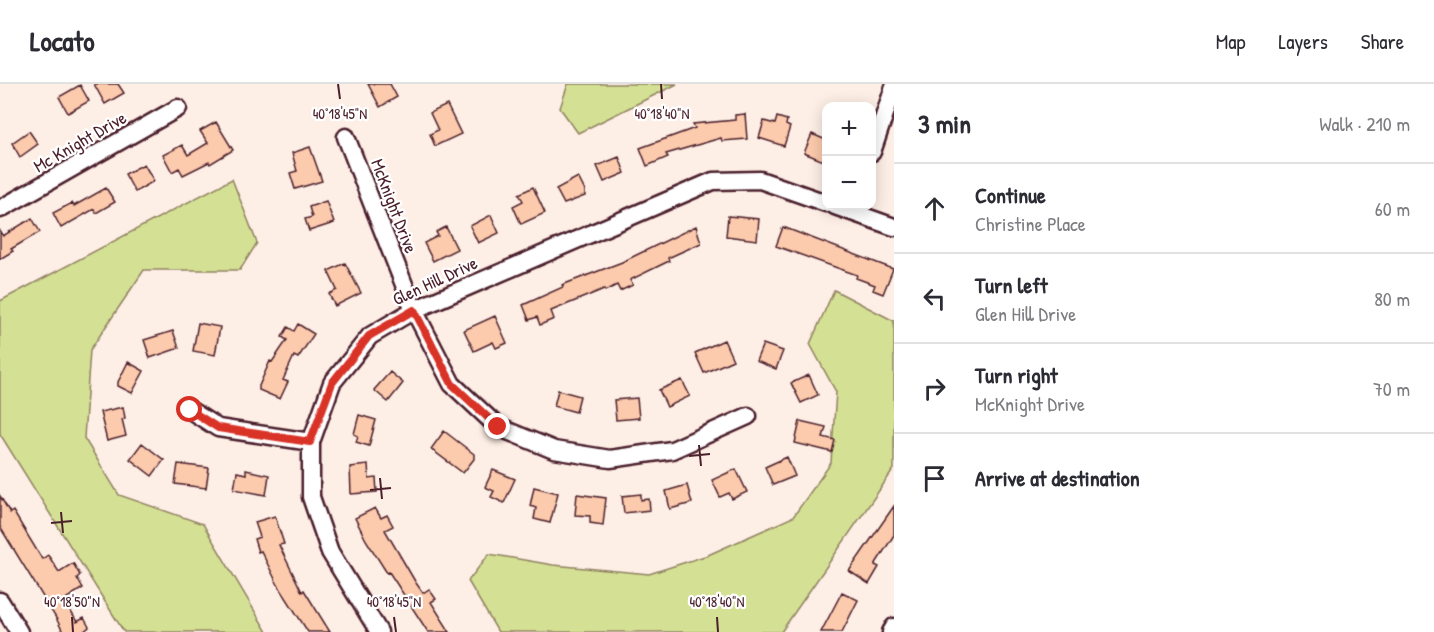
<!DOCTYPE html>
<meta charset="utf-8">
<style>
:root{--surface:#fff;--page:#f2f2f3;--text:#2b2b33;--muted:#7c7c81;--line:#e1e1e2}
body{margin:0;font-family:"Patrick Hand",sans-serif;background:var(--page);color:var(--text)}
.controls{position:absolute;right:18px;top:18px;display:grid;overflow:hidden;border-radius:12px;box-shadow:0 3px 15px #0003}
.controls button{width:54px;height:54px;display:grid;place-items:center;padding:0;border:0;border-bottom:2px solid var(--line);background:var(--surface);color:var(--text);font:30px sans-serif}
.stop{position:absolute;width:18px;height:18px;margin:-14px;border:4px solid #d93025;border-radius:50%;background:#fff}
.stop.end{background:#d93025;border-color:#fff;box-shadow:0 2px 6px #0008}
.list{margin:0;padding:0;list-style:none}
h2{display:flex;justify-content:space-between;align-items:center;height:78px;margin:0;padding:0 24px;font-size:26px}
h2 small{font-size:20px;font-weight:400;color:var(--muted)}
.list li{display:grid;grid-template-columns:39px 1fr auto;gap:18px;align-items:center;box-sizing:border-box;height:90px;padding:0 24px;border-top:2px solid var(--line)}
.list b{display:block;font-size:22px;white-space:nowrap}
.list p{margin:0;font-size:20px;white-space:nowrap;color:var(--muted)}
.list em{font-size:20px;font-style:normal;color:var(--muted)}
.icon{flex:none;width:33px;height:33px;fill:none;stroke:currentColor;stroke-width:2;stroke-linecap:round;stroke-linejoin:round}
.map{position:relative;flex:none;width:894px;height:548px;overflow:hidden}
header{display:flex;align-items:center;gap:36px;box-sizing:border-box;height:84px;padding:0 30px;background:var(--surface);border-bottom:2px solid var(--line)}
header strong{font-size:28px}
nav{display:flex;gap:33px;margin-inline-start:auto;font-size:21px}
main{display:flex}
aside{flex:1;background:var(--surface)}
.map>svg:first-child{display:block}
.green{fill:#d4e194;stroke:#8f8060;stroke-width:1.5}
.building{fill:#fccaac;stroke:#4a1f2b;stroke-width:1.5}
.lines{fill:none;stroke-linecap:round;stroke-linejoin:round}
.street-casing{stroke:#4a1f2b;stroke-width:21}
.street{stroke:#fff;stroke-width:16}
.route{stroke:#d93025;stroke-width:8}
.ticks{fill:none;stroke:#4a1f2b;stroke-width:2}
.labels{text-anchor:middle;stroke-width:4.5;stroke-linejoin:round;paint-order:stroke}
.street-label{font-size:18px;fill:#4a1f2b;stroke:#fff}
.ticks-label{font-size:15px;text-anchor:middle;fill:#4a1f2b;stroke:#fff;stroke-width:4.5;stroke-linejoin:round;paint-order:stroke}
</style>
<header>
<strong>Locato</strong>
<nav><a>Map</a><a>Layers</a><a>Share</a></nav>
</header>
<main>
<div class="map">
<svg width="894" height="548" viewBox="0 0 894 548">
<rect width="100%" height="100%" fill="#feefe6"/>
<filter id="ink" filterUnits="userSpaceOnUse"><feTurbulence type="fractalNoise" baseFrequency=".0167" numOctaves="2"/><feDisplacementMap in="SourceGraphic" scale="12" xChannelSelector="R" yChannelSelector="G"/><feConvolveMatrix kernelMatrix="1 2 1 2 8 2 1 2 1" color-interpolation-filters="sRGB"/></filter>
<g filter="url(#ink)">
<path class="green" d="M 568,0 L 677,0 L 578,49 L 560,24 Z
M 232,95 L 257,159 L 240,186 L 144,186 L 90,266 L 84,354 L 119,411 L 203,440 L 267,548 L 124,548 L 0,350 L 0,217 Z
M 834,206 L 894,237 L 894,385 L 781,548 L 498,548 L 468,497 L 489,470 L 553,481 L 649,490 L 708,471 L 793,433 L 831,379 L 836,308 L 810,260 Z"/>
<path class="building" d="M 94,0 L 118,0 L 124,9 L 105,20 Z
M 368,0 L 390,0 L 397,13 L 380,23 Z
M 80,1 L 89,17 L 68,29 L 59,13 Z
M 447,21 L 461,50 L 435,62 L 430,50 L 438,46 L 430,29 Z
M 745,30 L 747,55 L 722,57 L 721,54 L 666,70 L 668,73 L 647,82 L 640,64 L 695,44 L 693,40 L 735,36 L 735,31 Z
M 777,33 L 787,36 L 786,41 L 790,43 L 784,62 L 759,54 L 764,37 L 775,40 Z
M 216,38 L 233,66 L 210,80 L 209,78 L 183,91 L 179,84 L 172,88 L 163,71 L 182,61 L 188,71 L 208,59 L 200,47 Z
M 29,47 L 38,60 L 20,73 L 12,59 Z
M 812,50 L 826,56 L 826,78 L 804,69 Z
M 310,63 L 322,97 L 295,105 L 290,89 L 297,87 L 292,69 Z
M 619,73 L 625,89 L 604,98 L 597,82 Z
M 144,80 L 154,97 L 135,108 L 125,90 Z
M 578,93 L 585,107 L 585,112 L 564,120 L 556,105 Z
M 533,103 L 545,129 L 521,140 L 513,122 L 523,117 L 519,110 Z
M 106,104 L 115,118 L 96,129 L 94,125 L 61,144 L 53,129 L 72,119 L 74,122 Z
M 326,117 L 334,139 L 309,147 L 305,135 L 312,133 L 309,123 Z
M 491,131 L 499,149 L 478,159 L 470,142 Z
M 728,132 L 759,135 L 757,156 L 726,152 Z
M 32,134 L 40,148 L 11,165 L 13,167 L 0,175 L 0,147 L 3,152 Z
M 696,142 L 701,159 L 668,174 L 669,177 L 630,196 L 633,201 L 620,207 L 617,201 L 605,207 L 604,205 L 551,227 L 554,235 L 540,241 L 537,233 L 529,236 L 523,221 L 563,203 L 562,201 L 622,178 Z
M 446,143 L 457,165 L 433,177 L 424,159 L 438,152 L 436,148 Z
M 783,143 L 893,185 L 883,210 L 873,206 L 875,201 L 856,194 L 857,191 L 776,162 Z
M 345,179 L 361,209 L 335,222 L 329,210 L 337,206 L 328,187 Z
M 495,232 L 507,259 L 496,264 L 493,258 L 474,267 L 464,246 Z
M 198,239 L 220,243 L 215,271 L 193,267 Z
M 298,240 L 314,250 L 298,274 L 294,272 L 283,296 L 288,298 L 280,315 L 259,306 L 259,302 L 270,277 L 272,278 L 287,256 L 282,253 L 288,243 L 294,247 Z
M 173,247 L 179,264 L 150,274 L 144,256 Z
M 724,256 L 733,276 L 704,289 L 695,269 Z
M 763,260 L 783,267 L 776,285 L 756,277 Z
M 128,278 L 144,287 L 132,309 L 118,302 L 118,298 Z
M 390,288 L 403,299 L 388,318 L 374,306 Z
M 809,291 L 818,311 L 801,319 L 791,299 Z
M 682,296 L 690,312 L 667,323 L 659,306 Z
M 558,306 L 580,312 L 576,328 L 554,322 Z
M 637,314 L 639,334 L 616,336 L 614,316 Z
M 123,323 L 125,334 L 122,335 L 126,352 L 107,357 L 100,328 Z
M 359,331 L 376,336 L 369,362 L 356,358 L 358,352 L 354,350 Z
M 800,337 L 826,343 L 823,353 L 835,356 L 832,368 L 795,359 Z
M 444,347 L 474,370 L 474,375 L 463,389 L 431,365 Z
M 142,359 L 164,376 L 152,392 L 130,375 Z
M 787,373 L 795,392 L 773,401 L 765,383 Z
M 178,380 L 209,384 L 206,404 L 175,400 Z
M 368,381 L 369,395 L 376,394 L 377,408 L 351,410 L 350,383 Z
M 736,385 L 747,408 L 732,415 L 729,409 L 720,413 L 712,396 Z
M 246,386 L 269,391 L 266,411 L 234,405 L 237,388 L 246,390 Z
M 493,386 L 515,395 L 504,419 L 491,413 L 494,407 L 485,403 Z
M 687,401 L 692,419 L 670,425 L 666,407 Z
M 534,403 L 558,409 L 550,439 L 534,435 L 536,424 L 530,422 Z
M 577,410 L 606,414 L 603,441 L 590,439 L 590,432 L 575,431 Z
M 641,410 L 641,416 L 649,415 L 650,426 L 624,429 L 622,412 Z
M 0,412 L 10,429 L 13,427 L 42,475 L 48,471 L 59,488 L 73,479 L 80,491 L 77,494 L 83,504 L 64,516 L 77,538 L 84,534 L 89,543 L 83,548 L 59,548 L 62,546 L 56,534 L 0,443 Z
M 894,422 L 894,451 L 875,481 L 879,483 L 869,500 L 849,487 Z
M 375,424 L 381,434 L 387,431 L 393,442 L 385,446 L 416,499 L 423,509 L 429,505 L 436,515 L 431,518 L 450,548 L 428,548 L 389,488 L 387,489 L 366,456 L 355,434 Z
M 275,432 L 284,460 L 279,461 L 302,508 L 304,506 L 330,548 L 308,548 L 278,501 L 261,467 L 258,468 L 254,455 L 260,453 L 255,438 Z
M 842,508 L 858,516 L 842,548 L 821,548 Z"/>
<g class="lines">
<g class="street-casing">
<path id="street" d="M 346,53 L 414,226 L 452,300 L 498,343 L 554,366 L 610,375 L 672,366 L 748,332
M 872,68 L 894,3
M 835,122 L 894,143
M 0,125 L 178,24
M 190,326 L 218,344 L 311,358
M 0,517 L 19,548
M 379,548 L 330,468 L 311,413 L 311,358 L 332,299 L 370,252 L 414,226 L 713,97 L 760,96 L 826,119
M 891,548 L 894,543"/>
</g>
<use href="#street" class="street"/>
</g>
</g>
<g class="lines" filter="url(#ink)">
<path class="route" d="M 190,326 L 218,344 L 310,358 L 332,299 L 369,252 L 414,226 L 452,300 L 498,343"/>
</g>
<path class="ticks" d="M 338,0 L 340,15M 661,0 L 662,15M 699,361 L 701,382M 689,372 L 710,370M 380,394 L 382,415M 370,406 L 391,404M 61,428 L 63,449M 51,439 L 72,437M 72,533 L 73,548M 394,533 L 396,548M 717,533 L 718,548"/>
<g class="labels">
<g class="street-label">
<text transform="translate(80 58) rotate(-30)" y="6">Mc Knight Drive</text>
<text transform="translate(394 122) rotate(69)" y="6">McKnight Drive</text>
<text transform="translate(435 197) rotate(-25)" y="6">Glen Hill Drive</text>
</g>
</g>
<g class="ticks-label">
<text x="340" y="35">40°18'45"N</text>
<text x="662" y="35">40°18'40"N</text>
<text x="72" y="523">40°18'50"N</text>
<text x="394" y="523">40°18'45"N</text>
<text x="717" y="523">40°18'40"N</text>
</g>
</svg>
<div class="controls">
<button>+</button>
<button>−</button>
</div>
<div class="stop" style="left:190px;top:326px"></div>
<div class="stop end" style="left:498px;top:343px"></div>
</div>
<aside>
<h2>3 min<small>Walk · 210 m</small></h2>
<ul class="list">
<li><svg class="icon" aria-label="ahead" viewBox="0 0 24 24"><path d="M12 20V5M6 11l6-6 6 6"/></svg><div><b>Continue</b><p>Christine Place</p></div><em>60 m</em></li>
<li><svg class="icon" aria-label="left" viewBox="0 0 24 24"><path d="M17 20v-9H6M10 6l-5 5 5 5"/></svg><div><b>Turn left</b><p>Glen Hill Drive</p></div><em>80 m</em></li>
<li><svg class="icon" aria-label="right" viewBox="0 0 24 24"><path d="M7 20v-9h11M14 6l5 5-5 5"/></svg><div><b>Turn right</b><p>McKnight Drive</p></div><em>70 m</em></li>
<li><svg class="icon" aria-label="arrive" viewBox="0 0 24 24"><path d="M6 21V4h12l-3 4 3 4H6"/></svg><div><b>Arrive at destination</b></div></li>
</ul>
</aside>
</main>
